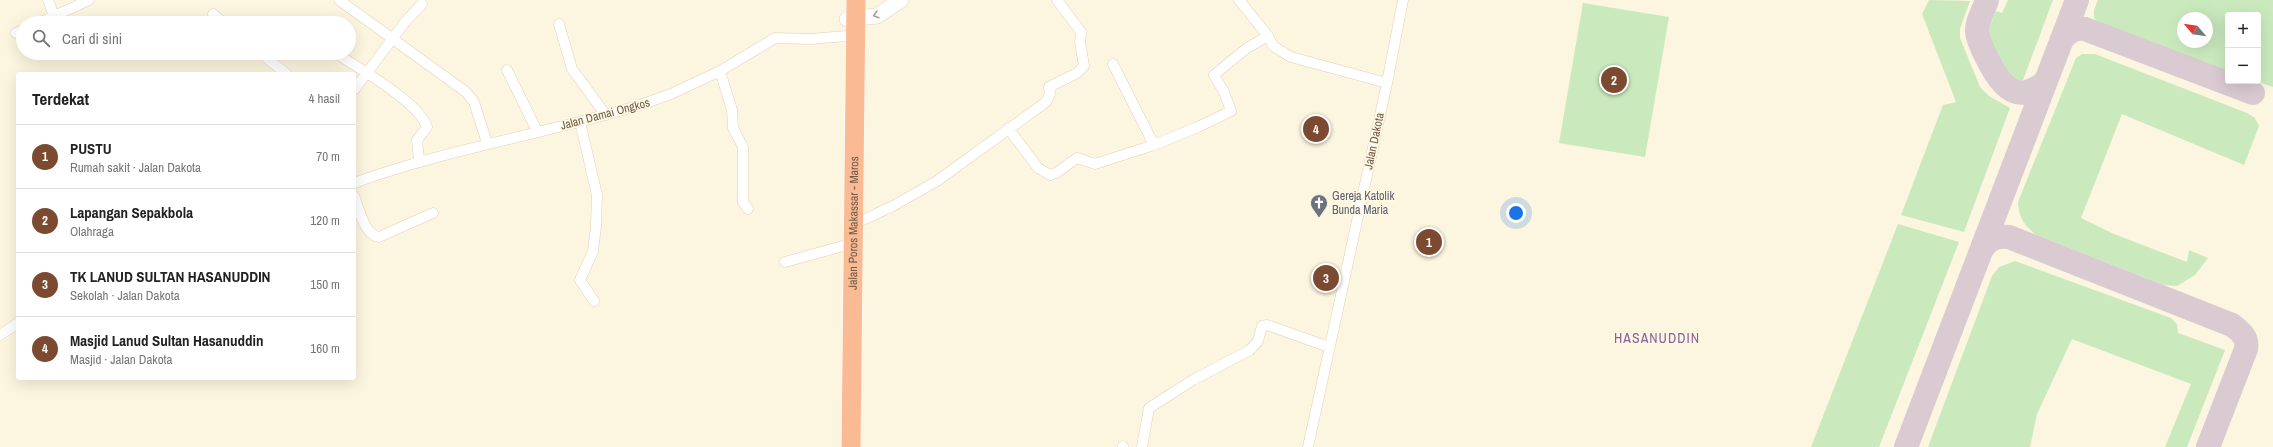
<!DOCTYPE html>
<html lang="id">
<meta charset="utf-8">
<style>
:root{--surface:#fff;--page:#f2f2f2;--text:#222;--muted:#767676;--line:#e0e0e0;--accent:#7c4a30}
body{margin:0;font-family:"Archivo Narrow",sans-serif;background:var(--page);color:var(--text)}
.controls{position:absolute;right:12px;top:12px;display:grid;overflow:hidden;border-radius:4px;box-shadow:0 4px 16px #0002}
.controls button{width:36px;height:36px;display:grid;place-items:center;padding:0;border:0;border-bottom:1px solid var(--line);background:var(--surface);color:var(--text);font:20px sans-serif}
.compass{position:absolute;left:2177px;top:12px;width:36px;height:36px;border-radius:50%;background:var(--surface);box-shadow:0 4px 16px #0002;rotate:299deg}
.you{position:absolute;left:1516px;top:213px;width:14px;height:14px;margin:-10px;border:3px solid #fff;border-radius:50%;background:#1a73e8;box-shadow:0 0 0 6px #1a73e833}
.badge{display:grid;place-items:center;width:26px;height:26px;border-radius:50%;background:var(--accent);color:#fff;font-size:13px;font-weight:700}
.pin{position:absolute;translate:-50% -50%;border:2px solid #fff;box-shadow:0 1px 4px #0006}
.list{margin:0;padding:0;list-style:none}
h2{display:flex;justify-content:space-between;align-items:center;height:52px;margin:0;padding:0 16px;font-size:17px}
h2 small{font-size:13px;font-weight:400;color:var(--muted)}
.list li{display:grid;grid-template-columns:26px 1fr auto;gap:12px;align-items:center;box-sizing:border-box;height:64px;padding:0 16px;border-top:1px solid var(--line)}
.list b{display:block;font-size:15px;white-space:nowrap}
.list p{margin:0;font-size:13px;white-space:nowrap;color:var(--muted)}
.list em{font-size:13px;font-style:normal;color:var(--muted)}
.icon{flex:none;width:22px;height:22px;fill:none;stroke:currentColor;stroke-width:2;stroke-linecap:round;stroke-linejoin:round}
.map{position:relative;flex:none;width:2273px;height:447px;overflow:hidden}
.search{position:absolute;background:var(--surface);box-shadow:0 4px 16px #0002;left:16px;top:16px;width:340px;height:44px;display:flex;align-items:center;gap:10px;box-sizing:border-box;padding:0 14px;border-radius:22px;color:var(--muted);font-size:15px}
.panel{position:absolute;background:var(--surface);box-shadow:0 4px 16px #0002;left:16px;top:72px;width:340px;height:308px;border-radius:4px}
.map>svg:first-child{display:block}
.green{fill:#caeabe;fill-rule:evenodd}
.lines{fill:none;stroke-linecap:round;stroke-linejoin:round}
.taxiway{stroke:#dacad2;stroke-width:24}
.street-casing{stroke:#e0d1bb;stroke-width:11}
.secondary-casing{stroke:#e6d3b9;stroke-width:16}
.highway-casing{stroke:#fff;stroke-width:20}
.street{stroke:#fff;stroke-width:10}
.secondary{stroke:#fff;stroke-width:15}
.highway{stroke:#f9ba94;stroke-width:19}
.oneway{stroke:#ab9d91}
.labels{text-anchor:middle;stroke-width:3;stroke-linejoin:round;paint-order:stroke}
.street-label{font-size:12px;fill:#735c47;stroke:#fff8e5}
.worship-label{font-size:12px;fill:#5b616d;stroke:#fff8e5;text-anchor:start}
.quarter-label{font-size:14px;letter-spacing:1px;fill:#8b6297;stroke:#fff8e5}
</style>
<div class="map">
<svg width="2273" height="447" viewBox="0 0 2273 447">
<rect width="100%" height="100%" fill="#fcf5df"/>
<path class="green" d="M 1929,0 L 1970,1 L 1960,29 L 1960,38 L 1980,87 L 1989,96 L 2010,108 L 1964,232 L 1901,215 L 1943,105 L 1956,102 L 1922,14 Z
M 2008,0 L 2053,0 L 2023,80 L 2016,81 C 2001,70 1993,53 1985,37 L 1996,11 L 2002,13 Z
M 2098,0 L 2273,0 L 2273,87 L 2256,81 L 2258,81 L 2258,15 L 2228,15 L 2228,71 L 2100,24 L 2094,18 L 2094,10 ZM 2183,18 L 2207,18 L 2207,42 L 2183,42 Z
M 1583,3 L 1669,17 L 1645,157 L 1559,143 Z
M 2082,54 L 2095,54 L 2247,113 L 2255,118 L 2259,126 L 2244,165 L 2122,114 L 2081,218 L 2114,234 L 2187,262 L 2189,250 L 2208,258 L 2195,275 L 2177,286 L 2164,285 L 2036,235 C 2025,226 2018,217 2018,202 L 2076,58 Z
M 1898,224 L 1959,242 L 1879,447 L 1811,447 Z
M 2015,261 L 2171,318 L 2177,324 L 2178,333 L 2225,350 L 2187,447 L 2165,447 L 2191,384 L 2072,339 L 2037,414 L 2030,447 L 1928,447 L 1992,276 L 1999,267 Z"/>
<g class="lines">
<path class="taxiway" d="M 1987,0 C 1984,10 1976,22 1977,32 C 1978,41 1983,50 1987,58 C 2000,85 2017,107 2046,81
M 2061,41 C 2067,32 2074,28 2085,29 L 2253,93
M 1982,249 C 1989,239 1996,236 2009,237 L 2232,325 C 2241,332 2248,337 2246,349 L 2208,447
M 1906,447 L 2077,0"/>
<g class="street-casing">
<path id="street" d="M 48,0 L 54,16
M 339,0 L 466,92 L 474,102 L 487,143
M 1239,0 L 1268,36
M 213,14 L 224,23
M 39,23 L 89,0
M 559,24 L 572,69 L 606,115
M 16,33 L 23,30
M 260,53 L 287,74
M 336,53 C 359,69 419,102 427,127 L 417,140 L 419,161
M 1113,64 L 1154,145 L 1198,127 L 1231,111 L 1224,92 L 1214,75 L 1247,48 L 1268,36 L 1273,46 L 1291,57 L 1387,83
M 507,70 L 537,131
M 720,71 L 732,110 L 733,128 L 743,147 L 743,202 L 748,209
M 354,90 L 405,22 L 422,4
M 580,122 L 597,195 L 596,226 L 593,251 L 580,280 L 594,301
M 1008,128 L 1038,168 L 1050,175 L 1056,173 L 1077,158 L 1095,164 L 1154,145
M 354,183 C 447,149 545,134 640,105 L 671,94 L 720,71 L 775,38 L 810,39 L 847,36
M 354,196 C 359,208 364,235 379,237 L 433,213
M 852,225 L 893,206 L 937,181 L 1046,102 L 1050,94 L 1049,87 L 1077,73 L 1084,66 L 1080,42 L 1081,32 L 1057,0
M 785,262 L 843,246
M 0,335 L 18,323
M 1123,446 L 1123,447
M 1142,447 L 1149,408 L 1193,380 L 1250,350 L 1258,341 L 1262,326 L 1267,325 L 1329,347
M 1308,447 L 1387,83 L 1403,0"/>
</g>
<g class="secondary-casing">
<path id="secondary" d="M 847,19 L 877,16 L 901,0"/>
</g>
<g class="highway-casing">
<g id="highway">
<path id="s1" d="M 851,447 L 856,0"/>
</g>
</g>
<use href="#street" class="street"/>
<use href="#secondary" class="secondary"/>
<use href="#highway" class="highway"/>
</g>
<defs><path id="oneway-chevron" d="M-2-3.5L2.5 0L-2 3.5" fill="none" stroke-width="1.6" stroke-linecap="round" stroke-linejoin="round"/></defs>
<use class="oneway" href="#oneway-chevron" transform="translate(876 15) rotate(163)"/>
<defs>
<g id="church-pin" transform="scale(0.9)"><path d="M0 17L-7.5 6A9.5 9.5 0 1 1 7.5 6Z" fill="#6b7280" stroke="#fff8e5"/><path d="M-1.2-6h2.4v3.5h3.3v2.4h-3.3V6h-2.4V-.1h-3.3v-2.4h3.3Z" fill="#fff"/></g>
</defs>
<g fill-rule="evenodd">
<use href="#church-pin" x="1319" y="203"/>
</g>
<g class="labels">
<g class="street-label">
<text transform="translate(605 114) rotate(-15)" y="4">Jalan Damai Ongkos</text>
<text transform="translate(1374 141) rotate(-78)" y="4">Jalan Dakota</text>
<text dy="4" stroke="none"><textPath href="#s1" startOffset="224">Jalan Poros Makassar - Maros</textPath></text>
</g>
<g class="worship-label">
<text x="1332" y="200">Gereja Katolik<tspan x="1332" dy="14">Bunda Maria</tspan></text>
</g>
<g class="quarter-label">
<text x="1657" y="343">HASANUDDIN</text>
</g>
</g>
</svg>
<div class="controls">
<button>+</button>
<button>−</button>
</div>
<svg class="compass" viewBox="-18 -18 36 36"><path d="M0-13l5 13h-10z" fill="#e53935"/><path d="M0 13l5-13h-10z" fill="#767676"/></svg>
<div class="you"></div>
<div class="pin badge" style="left:1429px;top:242px">1</div>
<div class="pin badge" style="left:1614px;top:80px">2</div>
<div class="pin badge" style="left:1326px;top:278px">3</div>
<div class="pin badge" style="left:1316px;top:129px">4</div>
<div class="search"><svg class="icon" aria-label="search" viewBox="0 0 24 24"><circle cx="10" cy="10" r="6"/><path d="M15 15l6 6"/></svg>Cari di sini</div>
<section class="panel">
<h2>Terdekat<small>4 hasil</small></h2>
<ul class="list">
<li><span class="badge">1</span><div><b>PUSTU</b><p>Rumah sakit · Jalan Dakota</p></div><em>70 m</em></li>
<li><span class="badge">2</span><div><b>Lapangan Sepakbola</b><p>Olahraga</p></div><em>120 m</em></li>
<li><span class="badge">3</span><div><b>TK LANUD SULTAN HASANUDDIN</b><p>Sekolah · Jalan Dakota</p></div><em>150 m</em></li>
<li><span class="badge">4</span><div><b>Masjid Lanud Sultan Hasanuddin</b><p>Masjid · Jalan Dakota</p></div><em>160 m</em></li>
</ul>
</section>
</div>
